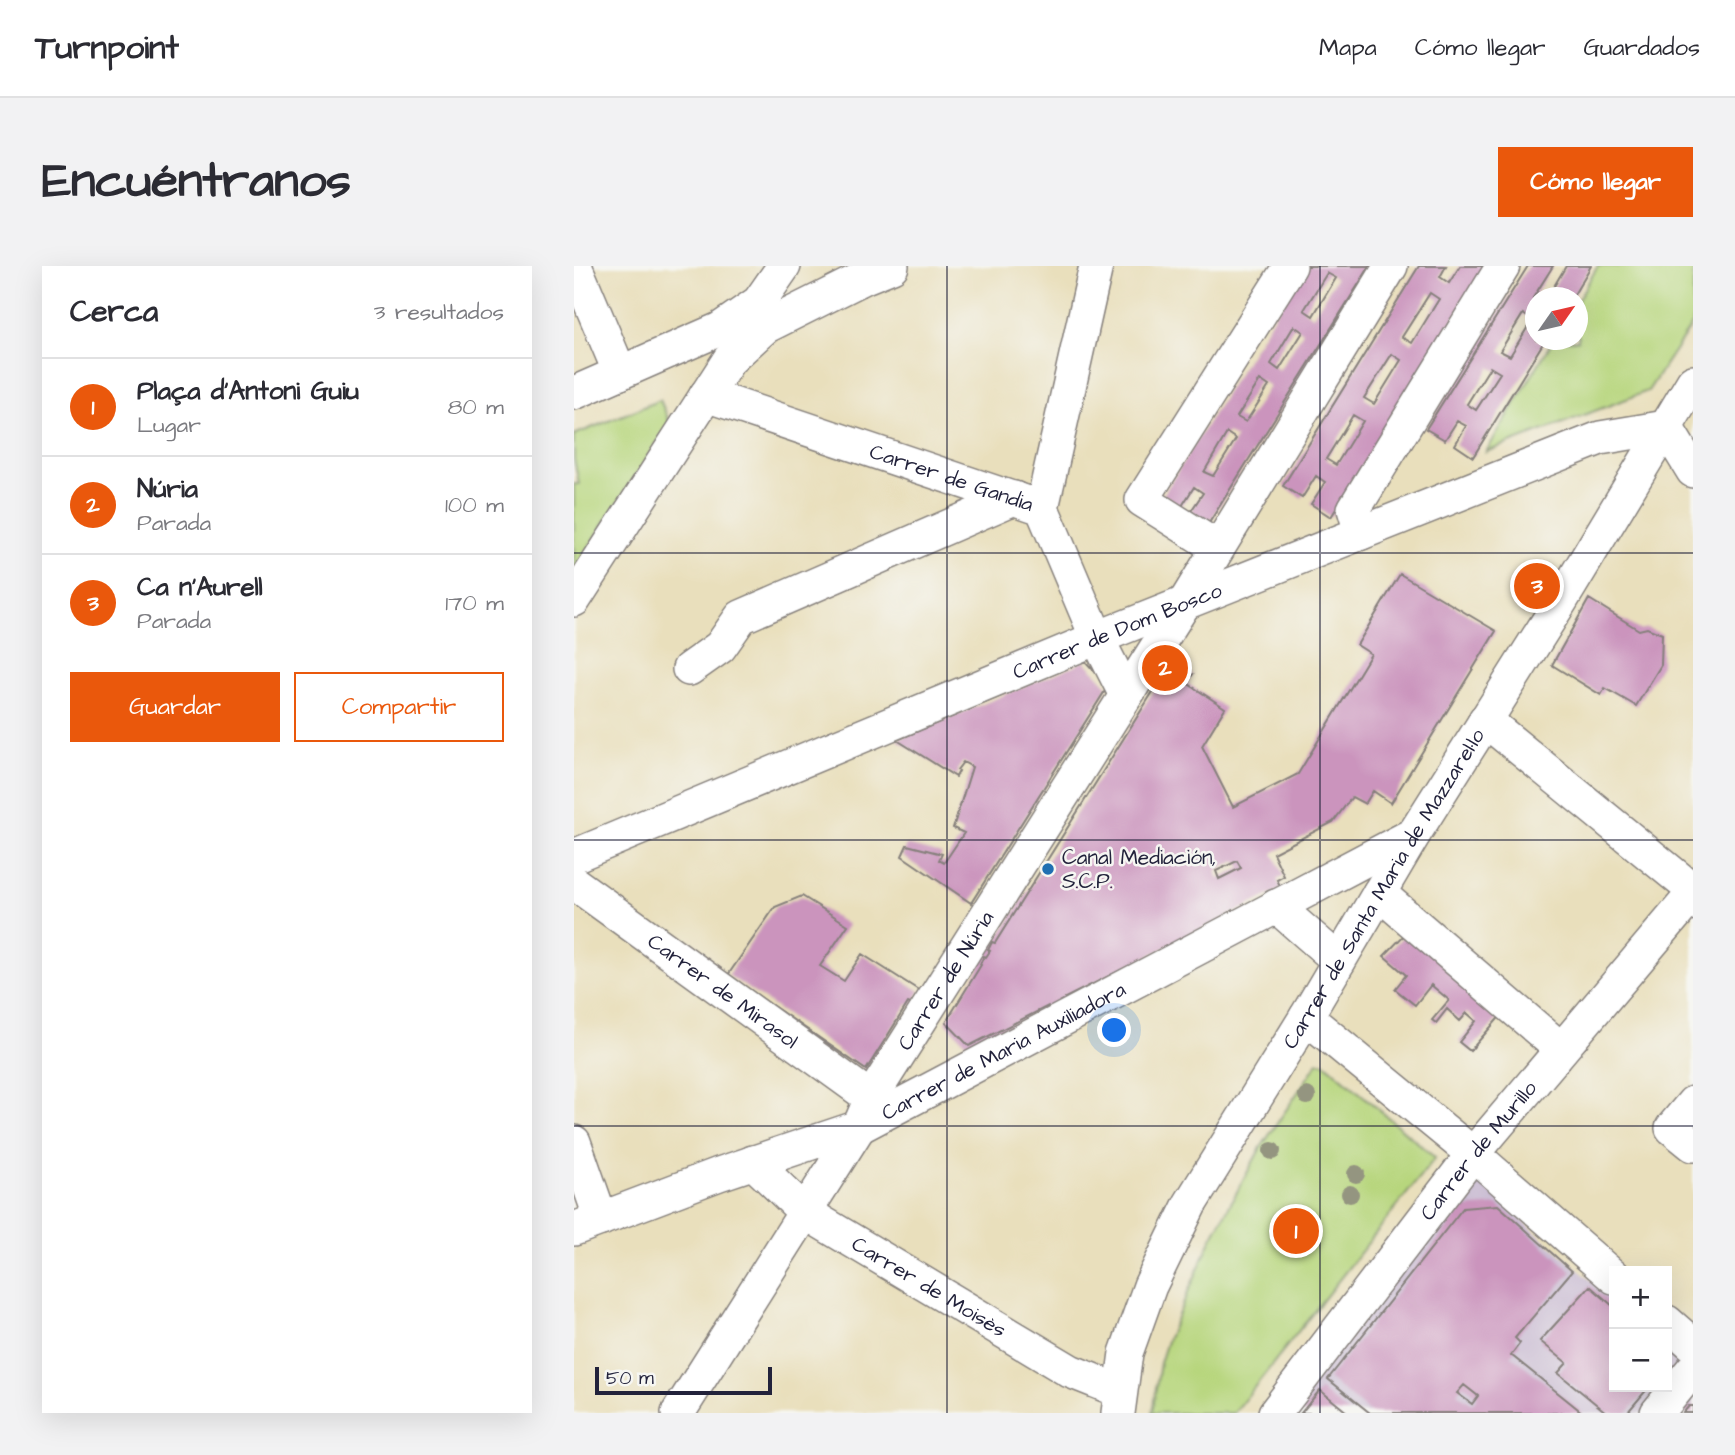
<!DOCTYPE html>
<html lang="es">
<meta charset="utf-8">
<style>
:root{--surface:#fff;--page:#f2f2f3;--text:#2b2b33;--muted:#7c7c81;--line:#e1e1e2;--accent:#ea580c}
body{margin:0;font-family:"Architects Daughter",sans-serif;background:var(--page);color:var(--text)}
.controls{position:absolute;right:21px;bottom:21px;display:grid;overflow:hidden;border-radius:0px;box-shadow:0 7px 28px #0002}
.controls button{width:63px;height:63px;display:grid;place-items:center;padding:0;border:0;border-bottom:2px solid var(--line);background:var(--surface);color:var(--text);font:35px sans-serif}
.compass{position:absolute;left:951px;top:21px;width:63px;height:63px;border-radius:50%;background:var(--surface);box-shadow:0 7px 28px #0002;rotate:56deg}
.scale{position:absolute;left:21px;bottom:18px;width:177px;box-sizing:border-box;padding-left:7px;border:4px solid #22223b;border-top:0;font-size:19px;line-height:24px;white-space:nowrap;color:#22223b;-webkit-text-stroke:5px #f6f6f2;paint-order:stroke}
.you{position:absolute;left:541px;top:765px;width:24px;height:24px;margin:-18px;border:5px solid #fff;border-radius:50%;background:#1a73e8;box-shadow:0 0 0 10px #1a73e833}
.badge{display:grid;place-items:center;width:46px;height:46px;border-radius:50%;background:var(--accent);color:#fff;font-size:23px;font-weight:700}
.pin{position:absolute;translate:-50% -50%;border:4px solid #fff;box-shadow:0 2px 7px #0006}
.list{margin:0;padding:0;list-style:none}
h2{display:flex;justify-content:space-between;align-items:center;height:91px;margin:0;padding:0 28px;font-size:30px}
h2 small{font-size:23px;font-weight:400;color:var(--muted)}
.list li{display:grid;grid-template-columns:46px 1fr auto;gap:21px;align-items:center;box-sizing:border-box;height:98px;padding:0 28px;border-top:2px solid var(--line)}
.list b{display:block;font-size:26px;white-space:nowrap}
.list p{margin:0;font-size:23px;white-space:nowrap;color:var(--muted)}
.list em{font-size:23px;font-style:normal;color:var(--muted)}
.actions{display:flex;gap:14px;padding:21px 28px}
.actions a{flex:1;padding:16px 0;border:2px solid var(--accent);border-radius:0px;text-align:center;font-size:24px;color:var(--accent)}
.actions .main{background:var(--accent);color:#fff}
.map{position:relative;flex:none;width:1119px;height:1147px;overflow:hidden;border-radius:0px}
header{display:flex;align-items:center;gap:42px;box-sizing:border-box;height:98px;padding:0 35px;background:var(--surface);border-bottom:2px solid var(--line)}
header strong{font-size:33px}
nav{display:flex;gap:38px;margin-inline-start:auto;font-size:24px}
.intro{display:flex;align-items:center;justify-content:space-between;box-sizing:border-box;height:168px;padding:0 42px}
h1{margin:0;font-size:49px}
.button{padding:18px 32px;border-radius:0px;background:var(--accent);color:#fff;font-size:24px;font-weight:700}
main{display:flex;gap:42px;padding:0 42px}
aside{flex:1;background:var(--surface);border-radius:0px;box-shadow:0 7px 28px #0002}
.map>svg:first-child{display:block}
.industrial{fill:#ccbfd4}
.green{fill:#b7d67d;stroke:#6c7c5c;stroke-width:2}
.building{fill:#cb94bd;fill-rule:evenodd}
.lines{fill:none;stroke-linecap:round;stroke-linejoin:round}
.minor-casing{stroke:#86807c;stroke-width:36}
.minor{stroke:#fff;stroke-width:33}
.tree{fill:#949580}
.grid{fill:none;stroke:#22223b;stroke-width:2;stroke-opacity:0.55}
.poi-dot{fill:#1f6fb2;stroke:#f6f6f2;stroke-width:2.5}
.labels{text-anchor:middle;stroke-width:5;stroke-linejoin:round;paint-order:stroke}
.street-label{font-size:21px;fill:#22223b;stroke:#f6f6f2}
.poi-label{font-size:21px;fill:#22223b;stroke:#f6f6f2;text-anchor:start}
</style>
<header>
<strong>Turnpoint</strong>
<nav><a>Mapa</a><a>Cómo llegar</a><a>Guardados</a></nav>
</header>
<div class="intro"><h1>Encuéntranos</h1><a class="button">Cómo llegar</a></div>
<main>
<aside>
<h2>Cerca<small>3 resultados</small></h2>
<ul class="list">
<li><span class="badge">1</span><div><b>Plaça d'Antoni Guiu</b><p>Lugar</p></div><em>80 m</em></li>
<li><span class="badge">2</span><div><b>Núria</b><p>Parada</p></div><em>100 m</em></li>
<li><span class="badge">3</span><div><b>Ca n'Aurell</b><p>Parada</p></div><em>170 m</em></li>
</ul>
<div class="actions"><a class="main">Guardar</a><a>Compartir</a></div>
</aside>
<div class="map">
<svg width="1119" height="1147" viewBox="0 0 1119 1147">
<rect width="100%" height="100%" fill="#f6f6f2"/>
<filter id="ink" filterUnits="userSpaceOnUse"><feTurbulence type="fractalNoise" baseFrequency=".0143" numOctaves="2"/><feDisplacementMap in="SourceGraphic" scale="14" xChannelSelector="R" yChannelSelector="G"/><feConvolveMatrix kernelMatrix="1 2 1 2 8 2 1 2 1" color-interpolation-filters="sRGB"/></filter>
<filter id="wash" filterUnits="userSpaceOnUse"><feTurbulence type="fractalNoise" baseFrequency=".00686" numOctaves="4" result="noise"/><feDisplacementMap in="SourceGraphic" scale="28" xChannelSelector="R" yChannelSelector="G"/><feGaussianBlur stdDeviation="1.57" result="paint"/><feColorMatrix in="noise" values="0 0 0 0 0 0 0 0 0 0 0 0 0 0 0 0 0 1.4 0 .05"/><feComposite in="paint" operator="in"/></filter>
<g filter="url(#wash)">
<rect width="100%" height="100%" fill="#e9dfbc"/>
<path class="industrial" d="M 902,913 L 1040,1035 L 1040,1121 L 1093,1121 L 1093,1082 L 1119,1105 L 1119,1147 L 710,1147 Z"/>
<path class="green" d="M 1024,0 L 1119,0 L 1119,57 L 1074,125 L 912,186 L 979,74 L 1004,74 L 1004,33 Z
M 86,134 L 96,157 L 0,304 L 0,218 L 5,218 L 0,193 L 0,169 Z
M 744,796 L 751,797 L 861,892 L 660,1147 L 578,1147 L 586,1097 L 594,1072 L 636,976 L 686,883 Z"/>
<g id="blocks">
<path class="building" d="M 731,0 L 796,0 L 635,257 L 617,245 L 629,227 L 620,221 L 608,240 L 589,229 ZM 753,7 L 762,12 L 739,50 L 730,44 ZM 720,60 L 729,66 L 705,104 L 697,98 ZM 686,114 L 695,120 L 672,156 L 663,151 ZM 653,167 L 662,173 L 639,210 L 630,206 Z
M 845,0 L 872,0 L 866,11 L 875,17 L 886,0 L 913,0 L 757,251 L 737,238 L 751,216 L 742,210 L 728,232 L 709,220 ZM 856,27 L 865,33 L 838,77 L 828,71 ZM 818,88 L 827,94 L 800,138 L 790,132 ZM 779,149 L 789,155 L 762,199 L 752,193 Z
M 954,0 L 979,0 L 959,32 L 962,33 L 962,74 L 971,74 L 899,191 L 881,179 L 892,160 L 883,155 L 871,174 L 852,163 ZM 949,48 L 958,54 L 936,90 L 926,85 ZM 916,101 L 926,107 L 902,144 L 893,138 Z
M 992,0 L 1017,0 L 998,32 L 973,32 Z
M 826,308 L 922,365 L 817,537 L 799,525 L 791,538 L 778,531 L 759,556 L 699,587 L 710,610 L 703,614 L 708,623 L 491,732 L 492,735 L 476,744 L 474,740 L 395,780 L 372,756 L 407,699 L 406,698 L 410,690 L 412,691 L 416,685 L 414,684 L 418,676 L 421,677 L 592,405 L 619,408 L 613,417 L 651,442 L 628,480 L 659,541 L 724,508 L 797,388 L 783,379 ZM 663,595 L 667,602 L 645,613 L 642,605 Z
M 1015,333 L 1065,364 L 1073,362 L 1088,368 L 1087,399 L 1062,440 L 1031,422 L 1027,429 L 978,399 Z
M 511,395 L 534,420 L 397,637 L 328,590 L 333,579 L 368,588 L 365,594 L 370,597 L 390,567 L 379,562 L 398,501 L 389,496 L 383,504 L 385,505 L 382,511 L 323,474 Z
M 228,630 L 274,659 L 246,700 L 270,715 L 288,688 L 346,725 L 338,739 L 334,737 L 292,804 L 154,709 L 201,641 Z
M 833,666 L 929,747 L 896,785 L 885,776 L 902,755 L 893,747 L 886,755 L 873,743 L 862,757 L 858,754 L 875,734 L 857,719 L 841,739 L 821,723 L 832,709 L 810,690 Z
M 924,939 L 998,1005 L 941,1072 L 946,1077 L 937,1089 L 1009,1147 L 796,1147 L 754,1113 L 889,942 ZM 890,1119 L 904,1130 L 898,1138 L 883,1127 Z
M 1016,1020 L 1040,1041 L 1040,1121 L 1075,1121 L 1053,1147 L 1033,1147 L 984,1107 L 993,1097 L 966,1075 Z
M 746,1124 L 774,1147 L 727,1147 Z
M 1115,1140 L 1119,1140 L 1119,1147 L 1109,1147 Z"/>
</g>
</g>
<g filter="url(#ink)">
<use href="#blocks" fill-opacity="0" stroke="#86807c" stroke-width="2"/>
<g class="lines">
<g class="minor-casing">
<g id="minor">
<path d="M 1,0 L 46,107"/>
<path d="M 0,127 L 146,63 L 185,36 L 210,0"/>
<path id="s1" d="M 132,129 L 468,242 L 523,372 L 552,429"/>
<path d="M 468,242 L 522,0"/>
<path d="M 787,267 L 780,243 L 929,0"/>
<path d="M 644,282 L 568,234 L 716,0"/>
<path d="M 0,334 L 155,94 L 191,61 L 291,11 L 318,0"/>
<path d="M 115,403 L 146,381 L 167,351 L 440,232"/>
<path d="M 911,454 L 1119,624"/>
<path id="s2" d="M 0,590 L 523,372 L 1026,172 L 1092,161 L 1119,205"/>
<path id="s3" d="M 0,617 L 297,832"/>
<path d="M 805,627 L 987,783"/>
<path d="M 702,640 L 765,695"/>
<path d="M 732,751 L 899,888 L 1040,1011"/>
<path d="M 1119,837 L 1098,862 L 1119,879"/>
<path d="M 0,876 L 27,953"/>
<path id="s4" d="M 179,896 L 232,947 L 496,1105 L 546,1125"/>
<path id="s5" d="M 0,963 L 145,908 L 285,861 L 840,568"/>
<path d="M 1093,1056 L 1119,1079"/>
<path id="s6" d="M 104,1147 L 285,861 L 297,832 L 610,338 L 817,0"/>
<path id="s7" d="M 544,1147 L 552,1087 L 576,1020 L 616,938 L 732,751 L 840,568 L 987,335 L 1119,116"/>
<path id="s8" d="M 701,1147 L 899,888 L 1119,628"/>
<path d="M 1083,1147 L 1119,1103"/>
</g>
</g>
<use href="#minor" class="minor"/>
</g>
<g class="tree">
<circle cx="733" cy="830" r="9"/>
<circle cx="698" cy="885" r="9"/>
<circle cx="782" cy="908" r="9"/>
<circle cx="776" cy="928" r="9"/>
</g>
</g>
<path class="grid" d="M 373,0 L 373,1147M 746,0 L 746,1147M 0,287 L 1119,287M 0,574 L 1119,574M 0,860 L 1119,860"/>
<circle class="poi-dot" cx="474" cy="603" r="7"/>
<g class="labels">
<g class="street-label">
<text dy="7" stroke="none"><textPath href="#s1" startOffset="259">Carrer de Gandia</textPath></text>
<text dy="7" stroke="none"><textPath href="#s2" startOffset="588">Carrer de Dom Bosco</textPath></text>
<text dy="7" stroke="none"><textPath href="#s7" startOffset="593">Carrer de Santa Maria de Mazzarel·lo</textPath></text>
<text dy="7" stroke="none"><textPath href="#s6" startOffset="509">Carrer de Núria</textPath></text>
<text dy="7" stroke="none"><textPath href="#s3" startOffset="184">Carrer de Mirasol</textPath></text>
<text dy="7" stroke="none"><textPath href="#s5" startOffset="466">Carrer de Maria Auxiliadora</textPath></text>
<text dy="7" stroke="none"><textPath href="#s8" startOffset="332">Carrer de Murillo</textPath></text>
<text dy="7" stroke="none"><textPath href="#s4" startOffset="217">Carrer de Moisès</textPath></text>
</g>
<g class="poi-label">
<text x="488" y="598">Canal Mediación,<tspan x="488" dy="24">S.C.P.</tspan></text>
</g>
</g>
</svg>
<div class="controls">
<button>+</button>
<button>−</button>
</div>
<svg class="compass" viewBox="-18 -18 36 36"><path d="M0-13l5 13h-10z" fill="#e53935"/><path d="M0 13l5-13h-10z" fill="#7c7c81"/></svg>
<div class="scale">50 m</div>
<div class="you"></div>
<div class="pin badge" style="left:722px;top:965px">1</div>
<div class="pin badge" style="left:591px;top:402px">2</div>
<div class="pin badge" style="left:963px;top:320px">3</div>
</div>
</main>
